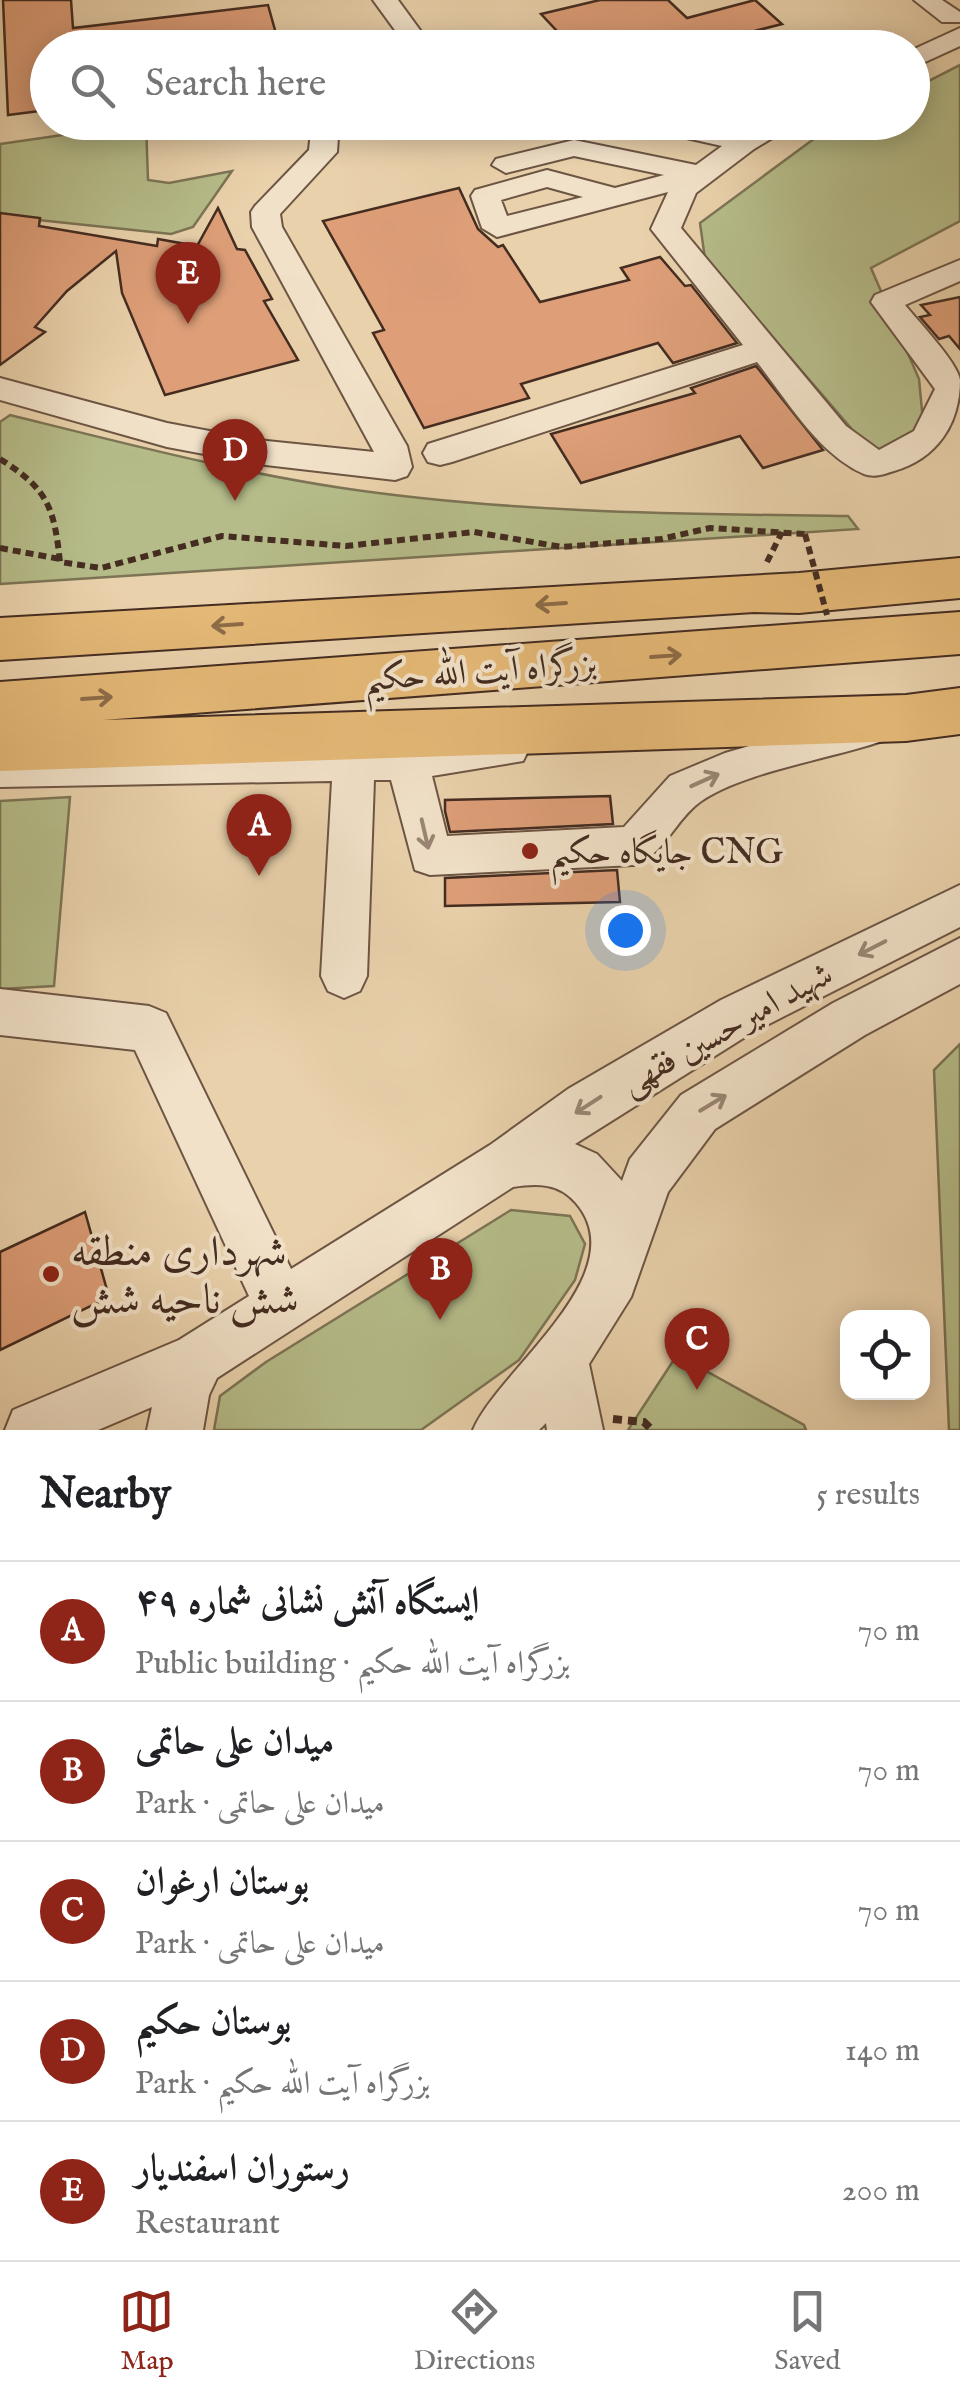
<!DOCTYPE html>
<meta charset="utf-8">
<style>
:root{--surface:#fff;--page:#f2f2f2;--text:#202124;--muted:#757577;--line:#e0e0e0;--accent:#8f2418}
body{margin:0;font-family:"IM FELL English",Amiri,serif;background:var(--page);color:var(--text)}
.controls{position:absolute;right:30px;bottom:30px;display:grid;overflow:hidden;border-radius:20px;box-shadow:0 5px 25px #0003}
.controls button{width:90px;height:90px;display:grid;place-items:center;padding:0;border:0;border-bottom:2px solid var(--line);background:var(--surface);color:var(--text);font:50px sans-serif}
.you{position:absolute;left:625px;top:930px;width:35px;height:35px;margin:-25px;border:8px solid #fff;border-radius:50%;background:#1a73e8;box-shadow:0 0 0 15px #1a73e833}
.badge{display:grid;place-items:center;width:65px;height:65px;border-radius:50%;background:var(--accent);color:#fff;font-size:32px;font-weight:700}
.pin{position:absolute;translate:-50% -82px;filter:drop-shadow(0 2px 5px #0008)}
.pin::after{content:'';position:absolute;top:52px;width:35px;height:30px;background:inherit;clip-path:polygon(0 0,100% 0,50% 100%)}
.list{margin:0;padding:0;list-style:none}
h2{display:flex;justify-content:space-between;align-items:center;height:130px;margin:0;padding:0 40px;font-size:42px}
h2 small{font-size:32px;font-weight:400;color:var(--muted)}
.list li{display:grid;grid-template-columns:65px 1fr auto;gap:30px;align-items:center;box-sizing:border-box;height:140px;padding:0 40px;border-top:2px solid var(--line)}
.list b{display:block;font-size:38px;white-space:nowrap}
.list p{margin:0;font-size:32px;white-space:nowrap;color:var(--muted)}
.list em{font-size:32px;font-style:normal;color:var(--muted)}
.icon{flex:none;width:55px;height:55px;fill:none;stroke:currentColor;stroke-width:2;stroke-linecap:round;stroke-linejoin:round}
.map{position:relative;flex:none;width:960px;height:1430px;overflow:hidden}
.search{position:absolute;background:var(--surface);box-shadow:0 5px 25px #0003;left:30px;right:30px;top:30px;height:110px;display:flex;align-items:center;gap:25px;box-sizing:border-box;padding:0 35px;border-radius:55px;color:var(--muted);font-size:38px}
.sheet{height:830px;background:var(--surface)}
nav{display:flex;justify-content:space-around;align-items:center;box-sizing:border-box;height:140px;border-top:2px solid var(--line);background:var(--surface);font-size:28px;color:var(--muted)}
nav a{display:grid;justify-items:center;gap:5px}
nav .on{color:var(--accent)}
.map>svg:first-child{display:block}
.green{fill:#b5bc89;stroke:#7c7455;stroke-width:2.5}
.building{fill:#dd9e78;stroke:#442c21;stroke-width:2.5}
.lines{fill:none;stroke-linecap:round;stroke-linejoin:round}
.minor-casing{stroke:#6d5544;stroke-width:4}
.highway-casing{stroke:#442c21;stroke-width:4}
.path-far1{stroke:#442c21;stroke-width:6;stroke-dasharray:8 5;stroke-linecap:butt}
.path{stroke:#442c21;stroke-width:8;stroke-dasharray:9 6;stroke-linecap:butt}
.minor{fill:#f1e1c8;fill-rule:evenodd}
.highway{fill:#e4b876;fill-rule:evenodd}
.path-bridge{stroke:#442c21;stroke-width:6;stroke-dasharray:8 5;stroke-linecap:butt}
.oneway{stroke:#8c6b47}
.oneway2{stroke:#9a8674}
.poi-dot{fill:#8f2418;stroke:#f1e1c8;stroke-width:4}
.labels{text-anchor:middle;stroke-width:8;stroke-linejoin:round;paint-order:stroke}
.street-label{font-size:35px;fill:#442c21;stroke:#f1e1c8}
.poi-label{font-size:35px;fill:#442c21;stroke:#f1e1c8;text-anchor:start}
.near-poi-label{font-size:42px;fill:#442c21;stroke:#f1e1c8;text-anchor:start}
</style>
<div class="map">
<svg width="960" height="1430" viewBox="0 0 960 1430">
<rect width="100%" height="100%" fill="#e9d1ab"/>
<filter id="stains"><feTurbulence type="fractalNoise" baseFrequency=".002" numOctaves="4"/><feColorMatrix values="0 0 0 0 .2 0 0 0 0 .09 0 0 0 0 .02 0 0 0 .5 -.17"/></filter>
<radialGradient id="worn" r=".72"><stop offset=".6" stop-color="#630" stop-opacity="0"/><stop offset="1" stop-color="#630" stop-opacity=".3"/></radialGradient>
<path class="green" d="M 960,65 L 960,221 L 871,268 L 919,379 L 923,421 L 894,451 L 869,449 L 705,259 L 700,223 L 815,138 L 845,123 L 912,122 L 913,89 Z
M 146,123 L 148,180 L 169,183 L 232,171 L 193,227 L 171,234 L 0,216 L 0,144 Z
M 10,415 C 119,442 230,471 342,488 C 510,513 679,514 848,516 L 858,529 L 0,584 L 0,422 Z
M 70,797 L 54,986 L 0,989 L 0,801 Z
M 960,1044 L 960,1430 L 949,1430 L 934,1070 Z
M 511,1210 L 570,1216 L 585,1244 L 575,1280 L 519,1360 L 421,1430 L 214,1430 L 220,1396 L 266,1362 Z
M 677,1355 L 804,1425 L 806,1430 L 628,1430 Z"/>
<path class="building" d="M 3,0 L 71,0 L 73,28 L 268,5 L 280,48 L 48,48 L 48,110 L 8,115 Z
M 600,0 L 668,0 L 687,18 L 755,0 L 782,24 L 731,37 L 743,48 L 573,48 L 541,14 Z
M 459,188 L 478,229 L 498,247 L 503,245 L 540,302 L 629,280 L 621,268 L 660,257 L 685,286 L 691,285 L 737,343 L 673,363 L 658,343 L 521,384 L 529,398 L 424,428 L 373,333 L 384,330 L 323,221 Z
M 218,208 L 237,249 L 245,250 L 272,299 L 264,301 L 298,360 L 165,395 L 122,293 L 116,251 L 67,291 L 35,327 L 45,332 L 0,365 L 0,213 L 40,218 L 39,226 L 157,246 L 158,239 L 197,246 Z
M 960,297 L 960,349 L 949,336 L 939,339 L 920,317 L 930,315 L 921,305 Z
M 756,366 L 823,450 L 763,468 L 740,436 L 581,483 L 551,434 L 695,393 L 691,388 Z
M 610,796 L 613,824 L 450,832 L 445,811 L 445,800 Z
M 617,870 L 620,902 L 445,906 L 445,878 Z
M 85,1212 L 109,1297 L 0,1350 L 0,1252 Z"/>
<g class="lines">
<g class="minor-casing">
<path id="minor" d="M 373,0 L 398,0 L 433,48 L 408,48 Z
M 914,0 L 942,0 L 960,12 L 960,22 L 942,22 Z
M 960,28 L 960,46 L 912,68 L 912,50 Z
M 312,122 L 339,122 L 337,152 L 280,214 L 282,227 L 407,446 L 412,467 L 407,476 L 395,480 L 257,464 L 167,447 L 0,400 L 0,378 L 167,423 L 257,440 L 374,452 L 252,227 L 251,212 L 255,206 L 309,150 Z
M 639,122 L 690,122 L 741,134 L 764,122 L 799,122 L 754,149 L 696,193 L 681,228 L 846,426 L 879,450 L 914,431 L 935,389 L 871,302 L 875,295 L 960,260 L 960,281 L 905,305 C 918,321 958,363 960,380 C 960,425 936,459 894,471 C 884,474 875,478 864,474 C 818,454 787,400 757,362 L 452,462 L 440,465 L 428,462 L 423,453 L 428,444 L 743,345 L 651,229 L 668,192 L 497,237 L 482,228 L 471,196 L 475,190 L 547,170 L 615,188 L 664,175 L 574,156 L 506,173 L 492,165 L 496,159 L 574,140 L 696,165 L 722,146 L 642,128 ZM 547,187 L 583,197 L 507,216 L 501,200 Z
M 871,711 L 885,716 L 891,728 L 885,740 C 835,758 741,772 700,802 C 675,820 665,854 634,865 L 430,875 L 415,870 L 391,780 L 374,780 L 367,976 L 360,991 L 344,998 L 328,991 L 321,976 L 332,781 L 0,787 L 0,751 L 408,744 L 509,732 L 523,737 L 529,749 L 523,761 L 432,776 L 447,836 L 624,827 L 670,776 L 725,753 Z
M 960,885 L 960,927 L 753,1032 L 575,1144 L 597,1154 L 622,1181 L 630,1159 L 681,1095 L 833,1003 L 960,938 L 960,984 L 865,1035 L 715,1129 L 668,1192 L 631,1297 L 589,1364 L 603,1430 L 547,1430 L 546,1423 L 539,1430 L 473,1430 C 498,1370 637,1274 576,1203 C 559,1183 538,1183 513,1187 L 217,1378 L 209,1395 L 203,1430 L 147,1430 L 152,1407 L 98,1430 L 5,1430 L 13,1410 L 179,1340 L 249,1296 L 135,1050 L 0,1035 L 0,989 L 149,1006 L 166,1013 L 291,1269 L 490,1145 L 568,1089 L 721,1000 Z"/>
</g>
<g class="highway-casing">
<path id="highway" d="M 960,558 L 960,598 L 799,613 L 754,612 L 0,660 L 0,618 L 799,573 Z
M 960,612 L 960,654 L 103,720 L 906,695 L 960,688 L 960,734 L 906,741 L 0,771 L 0,682 Z"/>
</g>
<path class="path-far1" d="M 0,459 C 48,489 54,507 60,562 L 101,568 L 222,536 L 346,546 L 474,532 L 562,547 L 661,539 L 710,528 L 805,534
M 0,548 L 60,559
M 767,562 L 782,532"/>
<path class="path" d="M 613,1419 L 644,1422 L 652,1430"/>
<use href="#minor" class="minor"/>
<use href="#highway" class="highway"/>
<path class="path-bridge" d="M 805,534 L 827,615"/>
</g>
<defs><path id="oneway-shaft" d="M-6 0H5M1.5-3L5.5 0L1.5 3" fill="none" stroke-width="1.6" stroke-linecap="round" stroke-linejoin="round" transform="scale(2.5)"/></defs>
<g class="oneway">
<use href="#oneway-shaft" transform="translate(551 604) rotate(176)"/>
<use href="#oneway-shaft" transform="translate(227 625) rotate(176)"/>
<use href="#oneway-shaft" transform="translate(666 656) rotate(-4)"/>
<use href="#oneway-shaft" transform="translate(97 698) rotate(-4)"/>
</g>
<g class="oneway2">
<use href="#oneway-shaft" transform="translate(705 780) rotate(-24)"/>
<use href="#oneway-shaft" transform="translate(425 834) rotate(77)"/>
<use href="#oneway-shaft" transform="translate(872 948) rotate(153)"/>
<use href="#oneway-shaft" transform="translate(713 1103) rotate(-31)"/>
<use href="#oneway-shaft" transform="translate(588 1105) rotate(147)"/>
</g>
<g class="poi-dot">
<circle cx="530" cy="851" r="10"/>
<circle cx="51" cy="1274" r="10"/>
</g>
<g class="labels">
<g class="street-label">
<text transform="translate(480 670) rotate(-4)" y="12">بزرگراه آیت الله حکیم</text>
<text transform="translate(726 1027) rotate(-29)" y="12">شهید امیرحسین فقهی</text>
</g>
<g class="poi-label">
<text x="550" y="863">جایگاه حکیم CNG</text>
</g>
<g class="near-poi-label">
<text x="71" y="1265">شهرداری منطقه<tspan x="71" dy="48">شش ناحیه شش</tspan></text>
</g>
</g>
<rect width="100%" height="100%" filter="url(#stains)"/>
<rect width="100%" height="100%" fill="url(#worn)"/>
</svg>
<div class="controls">
<button><svg class="icon" aria-label="locate" viewBox="0 0 24 24"><circle cx="12" cy="12" r="6"/><path d="M12 2v4M12 18v4M2 12h4M18 12h4"/></svg></button>
</div>
<div class="you"></div>
<div class="pin badge" style="left:259px;top:876px">A</div>
<div class="pin badge" style="left:440px;top:1320px">B</div>
<div class="pin badge" style="left:697px;top:1390px">C</div>
<div class="pin badge" style="left:235px;top:501px">D</div>
<div class="pin badge" style="left:188px;top:324px">E</div>
<div class="search"><svg class="icon" aria-label="search" viewBox="0 0 24 24"><circle cx="10" cy="10" r="6"/><path d="M15 15l6 6"/></svg>Search here</div>
</div>
<section class="sheet">
<h2>Nearby<small>5 results</small></h2>
<ul class="list">
<li><span class="badge">A</span><div><b>ایستگاه آتش نشانی شماره ۴۹</b><p>Public building · بزرگراه آیت الله حکیم</p></div><em>70 m</em></li>
<li><span class="badge">B</span><div><b>میدان علی حاتمی</b><p>Park · میدان علی حاتمی</p></div><em>70 m</em></li>
<li><span class="badge">C</span><div><b>بوستان ارغوان</b><p>Park · میدان علی حاتمی</p></div><em>70 m</em></li>
<li><span class="badge">D</span><div><b>بوستان حکیم</b><p>Park · بزرگراه آیت الله حکیم</p></div><em>140 m</em></li>
<li><span class="badge">E</span><div><b>رستوران اسفندیار</b><p>Restaurant</p></div><em>200 m</em></li>
</ul>
</section>
<nav>
<a class="on"><svg class="icon" aria-label="map" viewBox="0 0 24 24"><path d="M3 6l6-2 6 2 6-2v14l-6 2-6-2-6 2zM9 4v14M15 6v14"/></svg>Map</a>
<a><svg class="icon" aria-label="directions" viewBox="0 0 24 24"><path d="M12 3l9 9-9 9-9-9zM9 14v-3h6M13 9l2 2-2 2"/></svg>Directions</a>
<a><svg class="icon" aria-label="saved" viewBox="0 0 24 24"><path d="M7 4h10v16l-5-4-5 4z"/></svg>Saved</a>
</nav>
